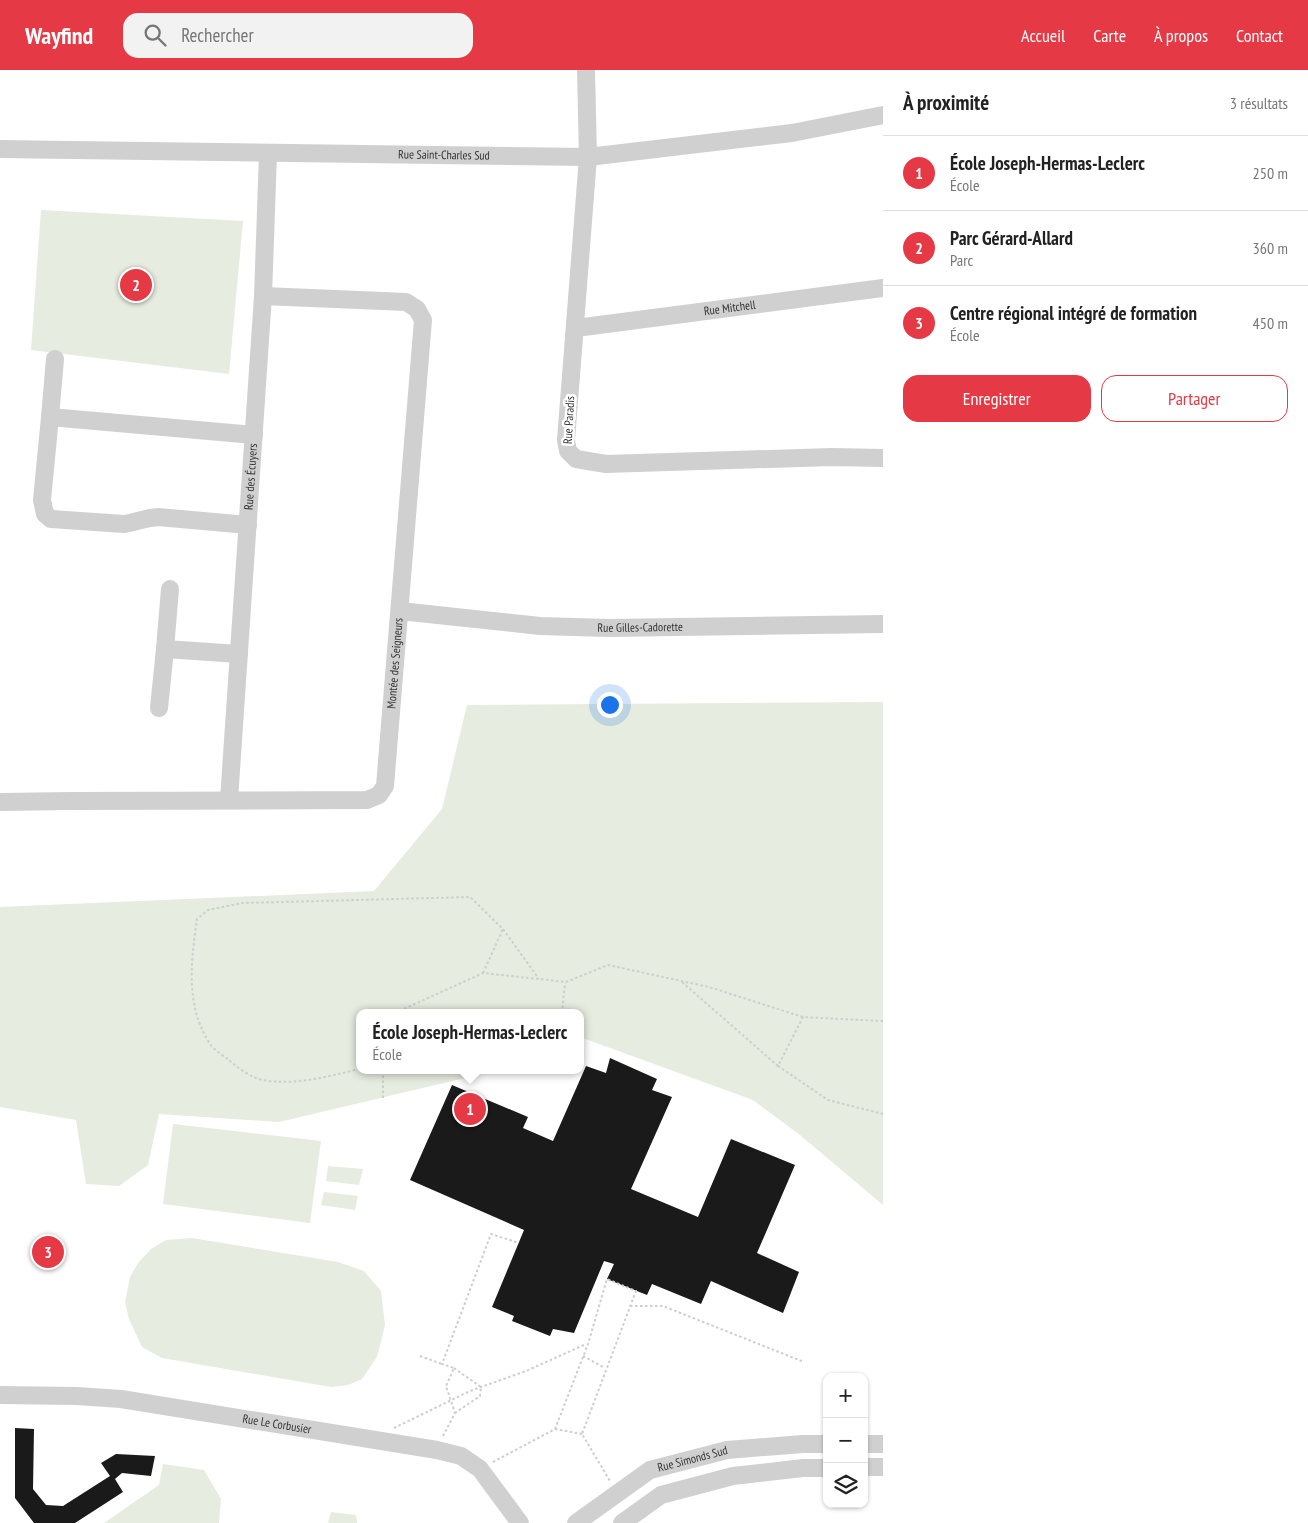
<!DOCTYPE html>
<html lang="fr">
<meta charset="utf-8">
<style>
:root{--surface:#fff;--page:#f2f2f2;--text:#222;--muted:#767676;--line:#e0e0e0;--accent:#e63946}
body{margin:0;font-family:"PT Sans Narrow",sans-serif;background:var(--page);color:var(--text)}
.controls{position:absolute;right:15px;bottom:15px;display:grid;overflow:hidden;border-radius:10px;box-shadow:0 1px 4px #0004}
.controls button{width:45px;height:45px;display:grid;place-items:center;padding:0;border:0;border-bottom:1px solid var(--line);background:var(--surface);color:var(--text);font:25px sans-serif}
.you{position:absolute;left:609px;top:634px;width:18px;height:18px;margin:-12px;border:4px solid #fff;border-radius:50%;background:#1a73e8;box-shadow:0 0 0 8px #1a73e833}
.badge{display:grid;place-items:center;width:32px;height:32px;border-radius:50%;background:var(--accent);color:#fff;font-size:16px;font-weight:700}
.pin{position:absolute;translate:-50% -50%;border:2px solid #fff;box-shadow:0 1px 5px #0006}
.popup{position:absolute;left:356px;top:939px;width:228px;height:65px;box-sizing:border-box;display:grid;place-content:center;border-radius:10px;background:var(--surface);filter:drop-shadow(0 1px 4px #0005);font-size:16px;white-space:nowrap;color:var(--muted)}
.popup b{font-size:19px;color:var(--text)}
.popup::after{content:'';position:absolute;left:50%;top:100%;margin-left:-10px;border:10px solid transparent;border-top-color:var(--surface)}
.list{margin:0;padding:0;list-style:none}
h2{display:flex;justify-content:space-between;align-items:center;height:65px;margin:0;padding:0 20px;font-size:21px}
h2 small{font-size:16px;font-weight:400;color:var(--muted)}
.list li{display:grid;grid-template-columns:32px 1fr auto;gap:15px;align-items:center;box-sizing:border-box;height:75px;padding:0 20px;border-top:1px solid var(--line)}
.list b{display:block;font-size:19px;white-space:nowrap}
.list p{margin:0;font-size:16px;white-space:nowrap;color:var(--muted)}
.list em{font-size:16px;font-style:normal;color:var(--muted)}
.actions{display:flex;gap:10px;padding:15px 20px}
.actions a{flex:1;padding:11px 0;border:1px solid var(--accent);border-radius:15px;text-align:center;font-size:18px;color:var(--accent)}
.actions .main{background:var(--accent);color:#fff}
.icon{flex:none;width:28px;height:28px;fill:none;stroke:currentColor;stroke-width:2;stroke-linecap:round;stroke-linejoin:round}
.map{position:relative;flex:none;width:883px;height:1453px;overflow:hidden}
header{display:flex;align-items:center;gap:30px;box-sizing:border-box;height:70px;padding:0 25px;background:var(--accent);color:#fff}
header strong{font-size:24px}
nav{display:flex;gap:28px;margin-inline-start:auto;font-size:18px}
.search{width:350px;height:45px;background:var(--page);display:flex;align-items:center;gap:12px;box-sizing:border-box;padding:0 18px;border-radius:15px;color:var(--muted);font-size:19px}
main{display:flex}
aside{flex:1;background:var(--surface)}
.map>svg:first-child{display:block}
.green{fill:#e6ecdf}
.building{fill:#1a1a1a}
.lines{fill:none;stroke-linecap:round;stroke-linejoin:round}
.path{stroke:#cdcdcd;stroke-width:2;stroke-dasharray:2.5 2.5;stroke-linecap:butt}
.minor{stroke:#d0d0d0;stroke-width:18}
.labels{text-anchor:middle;stroke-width:5;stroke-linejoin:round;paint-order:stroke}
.street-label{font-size:12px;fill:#333;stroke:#fff}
</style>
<header>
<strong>Wayfind</strong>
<div class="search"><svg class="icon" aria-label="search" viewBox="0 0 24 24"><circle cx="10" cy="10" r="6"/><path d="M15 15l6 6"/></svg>Rechercher</div>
<nav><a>Accueil</a><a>Carte</a><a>À propos</a><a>Contact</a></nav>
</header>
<main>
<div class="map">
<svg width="883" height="1453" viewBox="0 0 883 1453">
<rect width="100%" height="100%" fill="#fff"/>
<path class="green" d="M 41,140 L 243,151 L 229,304 L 31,280 Z
M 883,632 L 883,1135 L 800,1065 L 753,1030 L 580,967 L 580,943 L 360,943 L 360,1000 L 483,1000 L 482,1004 L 279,1052 L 159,1044 L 148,1095 L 119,1116 L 86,1114 L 76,1050 L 0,1037 L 0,837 L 374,821 L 442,739 L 467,635 Z
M 173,1054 L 321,1071 L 310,1153 L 163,1134 Z
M 328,1096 L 363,1099 L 359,1115 L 326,1111 Z
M 324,1122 L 358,1126 L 355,1140 L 321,1135 Z
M 192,1168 L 338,1192 L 364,1201 L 381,1221 L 385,1255 L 377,1287 L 362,1309 L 348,1315 L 331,1317 L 162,1288 L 142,1277 L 129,1249 L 125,1232 L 130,1207 L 138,1193 L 151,1179 L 166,1170 Z
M 163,1394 L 204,1400 L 221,1429 L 219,1453 L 104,1453 L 159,1415 Z
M 331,1442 L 356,1445 L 357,1453 L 328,1453 Z"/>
<path class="building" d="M 610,988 L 657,1009 L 652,1020 L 672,1027 L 631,1119 L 698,1147 L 731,1069 L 795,1095 L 757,1183 L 799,1202 L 783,1243 L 711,1211 L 701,1234 L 652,1214 L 647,1225 L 607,1209 L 614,1194 L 604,1191 L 574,1263 L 553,1259 L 550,1266 L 512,1251 L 514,1246 L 492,1237 L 524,1160 L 410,1110 L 452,1015 L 528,1047 L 523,1058 L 553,1071 L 586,996 L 606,1003 Z
M 15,1358 L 34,1359 L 33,1419 L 46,1435 L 63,1436 L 110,1406 L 101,1393 L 116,1384 L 155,1386 L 151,1406 L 122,1403 L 115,1409 L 123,1422 L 75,1453 L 34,1453 L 15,1428 Z"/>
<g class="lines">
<path class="path" d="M 483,903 L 503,859
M 682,912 L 778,996
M 395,943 L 483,903 L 566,912 L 608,895 L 709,917 L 803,947
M 562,943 L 565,913
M 883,951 L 803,947 L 778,996 L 828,1030 L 883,1044
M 360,999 C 328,1006 296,1016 263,1010 C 254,1009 236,997 230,991 C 224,986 215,981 210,974 C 185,936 191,891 197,849 L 208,840 L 243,833 L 470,827 L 503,859 L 539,909
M 383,1028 L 383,1000
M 630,1236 L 663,1236 L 804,1292
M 420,1286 L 442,1294
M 583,1286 L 605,1298
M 454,1298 L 481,1317 L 480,1326 L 455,1343
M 394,1358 L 470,1321 L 526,1301 L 586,1274
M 555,1359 L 582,1364
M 443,1366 L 455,1343 L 446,1316 L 454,1298 L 442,1294 L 491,1164 L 519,1173
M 493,1392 L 555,1359 L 588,1274 L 607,1209 L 636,1221 L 582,1364 L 610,1411"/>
<g class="minor">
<path d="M 586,0 L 588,87 L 566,370 L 568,381 L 576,389 L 606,394 L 832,387 L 883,388"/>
<path id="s1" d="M 0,79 L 588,87 L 792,63 L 883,45"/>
<path id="s2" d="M 576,258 L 883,218"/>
<path d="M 55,289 L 50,347 L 254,365"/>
<path d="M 50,347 L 42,430 L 45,444 L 51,449 L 124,454 C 137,452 145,448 158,447 L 248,455"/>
<path id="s3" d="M 400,541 L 540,556 L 608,558 L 883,554"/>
<path d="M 165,579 L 170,519"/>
<path d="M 159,638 L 165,579 L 239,584"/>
<path id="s4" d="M 229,730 L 263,226 L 268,84"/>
<path id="s5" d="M 0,732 L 72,731 L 367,730 L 379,725 L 385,716 L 423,250 L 417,239 L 406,232 L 263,226"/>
<path id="s6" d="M 0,1325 L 77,1326 L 121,1329 L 437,1380 L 461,1386 L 480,1399 L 520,1453"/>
<path d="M 864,1374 L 883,1374"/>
<path d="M 864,1397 L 883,1397"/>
<path id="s7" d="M 576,1453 L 650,1400 L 727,1380 L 803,1374 L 827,1374"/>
<path d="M 622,1453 L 661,1425 L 733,1406 L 803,1398 L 827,1398"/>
</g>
</g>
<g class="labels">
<g class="street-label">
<text dy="4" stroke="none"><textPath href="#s1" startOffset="444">Rue Saint-Charles Sud</textPath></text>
<text dy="4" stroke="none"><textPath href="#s2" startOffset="155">Rue Mitchell</textPath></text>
<text transform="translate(569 350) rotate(-87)" y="4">Rue Paradis</text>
<text dy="4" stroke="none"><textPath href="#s4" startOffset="324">Rue des Écuyers</textPath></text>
<text dy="4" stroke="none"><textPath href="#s3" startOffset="241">Rue Gilles-Cadorette</textPath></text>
<text dy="4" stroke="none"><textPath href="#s5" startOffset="514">Montée des Seigneurs</textPath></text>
<text dy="4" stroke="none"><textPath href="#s6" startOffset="279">Rue Le Corbusier</textPath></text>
<text dy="4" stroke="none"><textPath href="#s7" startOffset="135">Rue Simonds Sud</textPath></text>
</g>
</g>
</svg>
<div class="controls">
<button>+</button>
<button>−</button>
<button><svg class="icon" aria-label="layers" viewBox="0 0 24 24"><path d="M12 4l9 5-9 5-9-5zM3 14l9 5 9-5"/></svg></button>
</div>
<div class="you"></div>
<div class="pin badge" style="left:470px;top:1039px">1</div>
<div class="popup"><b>École Joseph-Hermas-Leclerc</b>École</div>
<div class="pin badge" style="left:136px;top:215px">2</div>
<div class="pin badge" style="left:48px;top:1182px">3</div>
</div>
<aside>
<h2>À proximité<small>3 résultats</small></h2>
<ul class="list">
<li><span class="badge">1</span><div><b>École Joseph-Hermas-Leclerc</b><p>École</p></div><em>250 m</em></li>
<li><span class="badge">2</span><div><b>Parc Gérard-Allard</b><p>Parc</p></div><em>360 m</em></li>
<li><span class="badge">3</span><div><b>Centre régional intégré de formation</b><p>École</p></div><em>450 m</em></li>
</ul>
<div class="actions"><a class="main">Enregistrer</a><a>Partager</a></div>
</aside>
</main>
